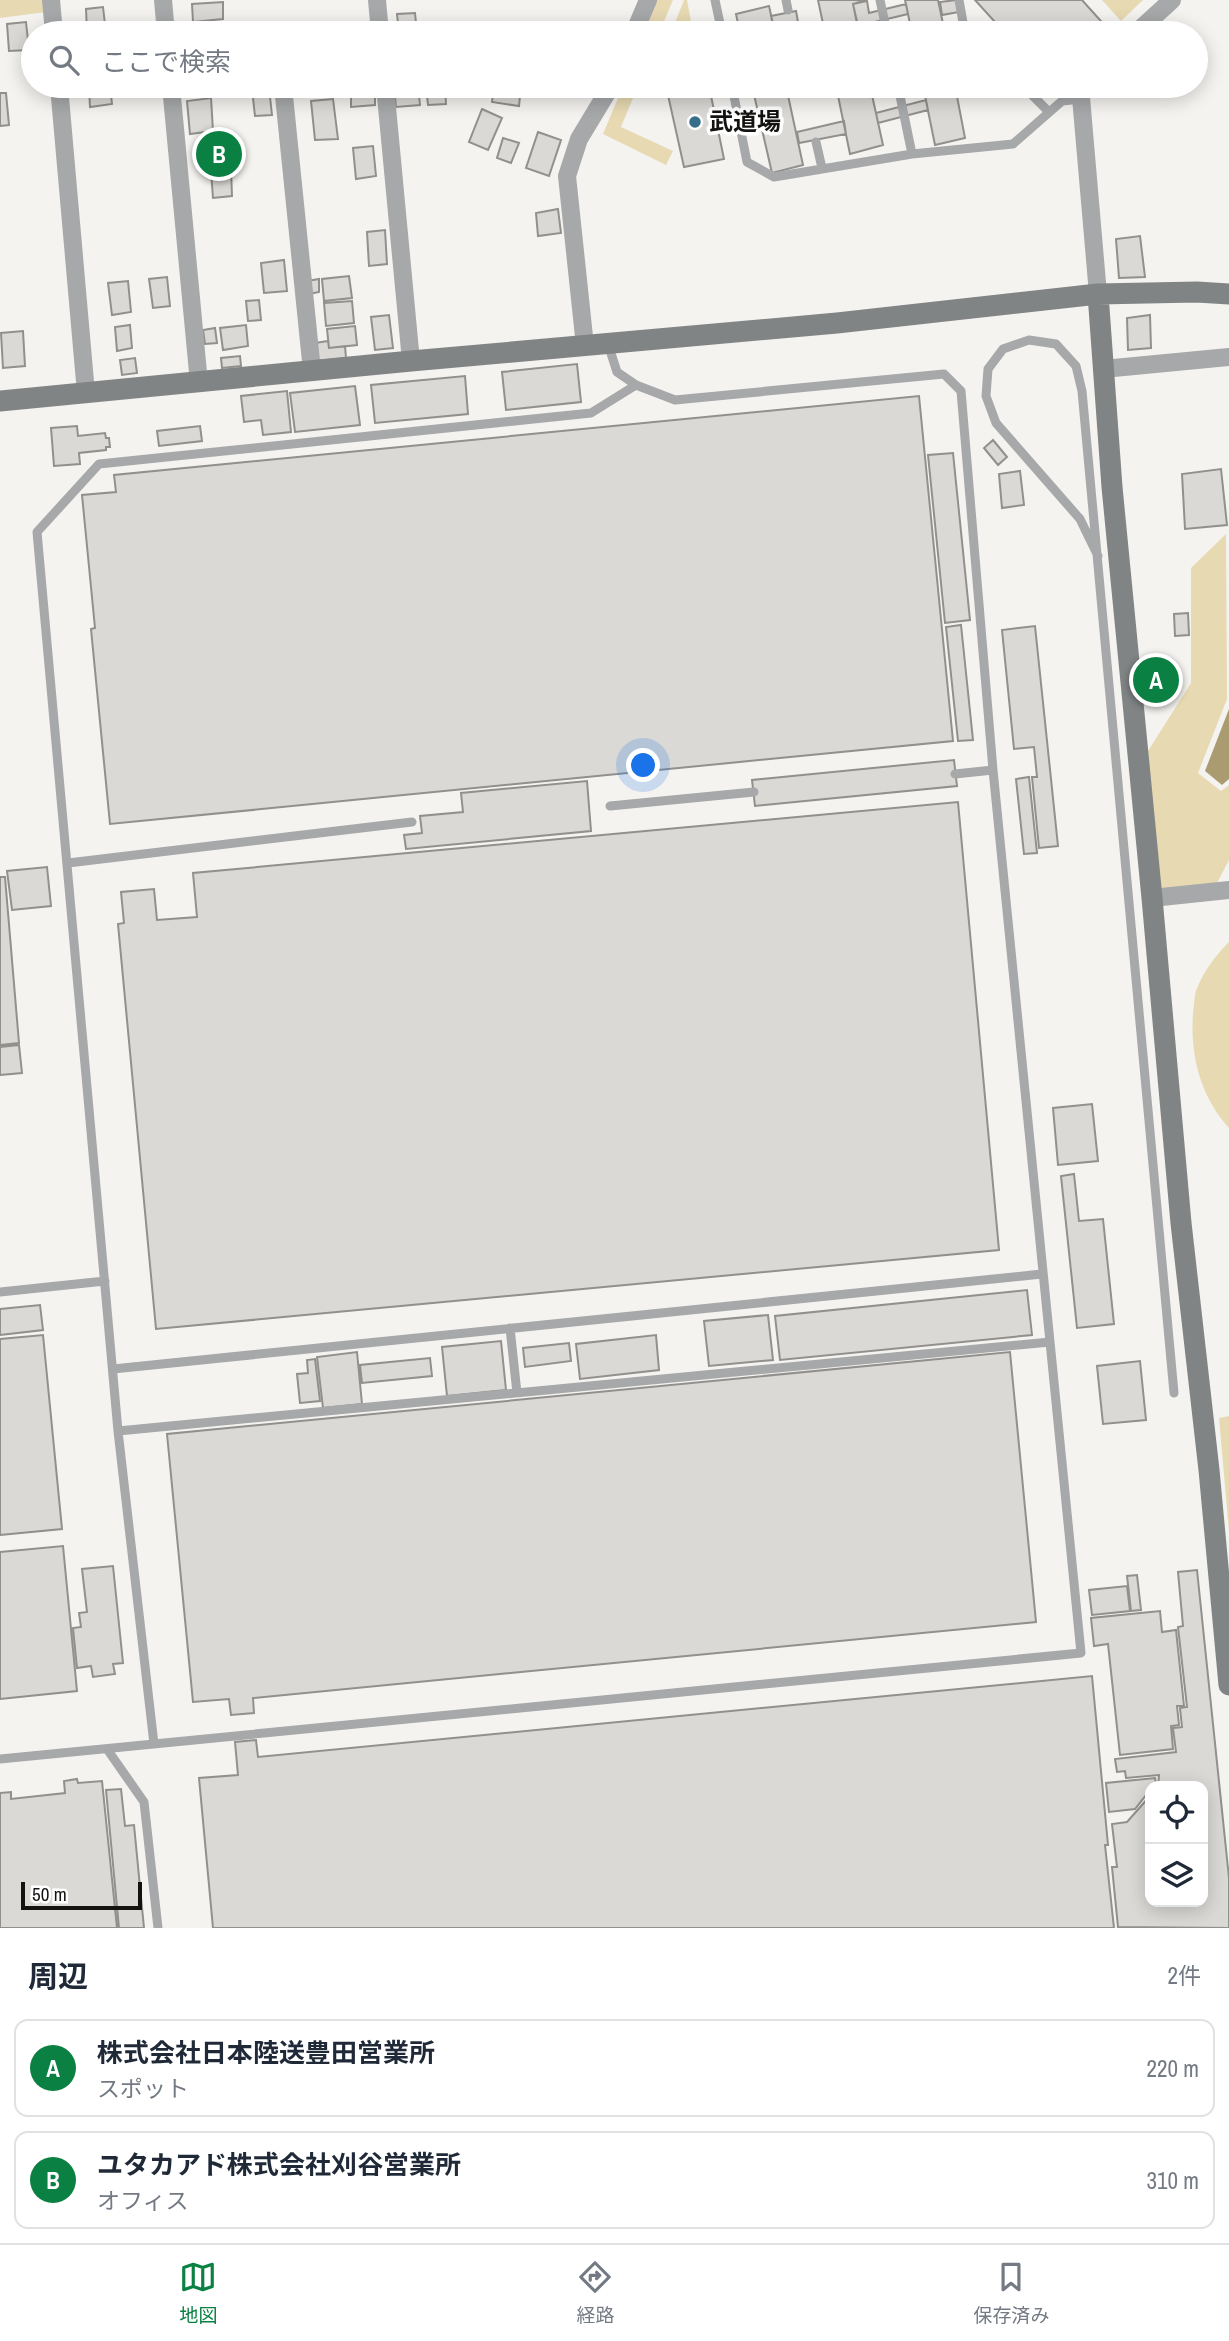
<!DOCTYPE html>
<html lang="ja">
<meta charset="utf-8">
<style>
:root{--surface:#fff;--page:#f2f2f3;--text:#1f2937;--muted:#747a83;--line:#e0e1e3;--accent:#0b8043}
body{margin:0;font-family:"Archivo Narrow","Noto Sans JP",sans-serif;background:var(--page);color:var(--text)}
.controls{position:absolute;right:21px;bottom:21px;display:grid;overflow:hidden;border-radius:14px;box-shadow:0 4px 18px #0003}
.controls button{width:63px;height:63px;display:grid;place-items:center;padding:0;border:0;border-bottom:2px solid var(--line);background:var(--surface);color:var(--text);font:35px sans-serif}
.scale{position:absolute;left:21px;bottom:18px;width:121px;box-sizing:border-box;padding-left:7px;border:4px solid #141312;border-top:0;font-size:19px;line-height:24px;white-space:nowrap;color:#141312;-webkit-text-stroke:5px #fff;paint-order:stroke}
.you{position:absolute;left:644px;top:766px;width:24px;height:24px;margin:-18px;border:5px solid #fff;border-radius:50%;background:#1a73e8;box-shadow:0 0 0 10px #1a73e833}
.badge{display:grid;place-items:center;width:46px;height:46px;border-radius:50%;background:var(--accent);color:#fff;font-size:23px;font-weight:700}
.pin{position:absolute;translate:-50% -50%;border:4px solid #fff;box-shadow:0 2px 7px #0006}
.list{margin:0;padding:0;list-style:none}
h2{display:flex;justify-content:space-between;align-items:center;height:91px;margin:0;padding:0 28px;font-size:30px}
h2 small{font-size:23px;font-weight:400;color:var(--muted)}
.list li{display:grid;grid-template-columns:46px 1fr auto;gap:21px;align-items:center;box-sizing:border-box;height:98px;margin:0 14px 14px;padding:0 14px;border:2px solid var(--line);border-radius:14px}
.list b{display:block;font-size:26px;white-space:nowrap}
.list p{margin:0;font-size:23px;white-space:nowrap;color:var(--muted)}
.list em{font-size:23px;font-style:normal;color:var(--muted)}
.icon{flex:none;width:38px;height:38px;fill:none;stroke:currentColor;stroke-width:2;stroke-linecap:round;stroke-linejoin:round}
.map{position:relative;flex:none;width:1229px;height:1928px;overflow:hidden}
.search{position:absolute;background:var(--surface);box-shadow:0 4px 18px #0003;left:21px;right:21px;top:21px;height:77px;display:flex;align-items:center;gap:18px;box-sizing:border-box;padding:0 24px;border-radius:38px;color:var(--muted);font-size:26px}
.sheet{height:315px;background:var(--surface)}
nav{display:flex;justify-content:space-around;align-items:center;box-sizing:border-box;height:98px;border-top:2px solid var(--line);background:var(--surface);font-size:19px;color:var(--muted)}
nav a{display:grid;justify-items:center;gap:4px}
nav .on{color:var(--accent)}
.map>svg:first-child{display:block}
.green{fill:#e7d9b2}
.water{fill:#aa9b71}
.building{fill:#dad9d5;stroke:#91908d;stroke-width:2}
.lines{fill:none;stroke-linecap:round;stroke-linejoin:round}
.lane{stroke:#a6a8a9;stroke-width:9}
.street{stroke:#a6a8a9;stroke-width:18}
.secondary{stroke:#818485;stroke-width:21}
.poi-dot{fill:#376e89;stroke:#fff;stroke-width:2.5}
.labels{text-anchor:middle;stroke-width:7;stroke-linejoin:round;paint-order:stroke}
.poi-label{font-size:24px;font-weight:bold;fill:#141312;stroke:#fff;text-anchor:start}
</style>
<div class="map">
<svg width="1229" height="1928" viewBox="0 0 1229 1928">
<rect width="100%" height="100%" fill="#f5f3f0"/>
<path class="green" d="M 0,0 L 45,0 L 46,12 L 0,18 Z
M 657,0 L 673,0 L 659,33 L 644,33 Z
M 684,0 L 687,0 L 693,33 L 671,33 Z
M 1102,0 L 1143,0 L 1121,21 Z
M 623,86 L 638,86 L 621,127 L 673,151 L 666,165 L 603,134 Z
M 1226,534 L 1227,699 L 1198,773 L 1221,791 L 1229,785 L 1229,860 L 1216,885 L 1159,890 L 1148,751 L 1191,683 L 1191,568 Z
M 1229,942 L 1229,1128 C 1200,1096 1190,1055 1193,1013 C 1194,1006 1194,998 1196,991 C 1203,972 1215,956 1229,942 Z
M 1229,1416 L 1229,1531 L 1219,1418 Z"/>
<path class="water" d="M 1229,709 L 1229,779 L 1222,785 L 1205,771 Z"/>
<path class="building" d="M 818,0 L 866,0 L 853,4 L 859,33 L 825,33 Z
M 905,0 L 938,0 L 945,33 L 912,33 Z
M 956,0 L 959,12 L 942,15 L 940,2 Z
M 975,0 L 1082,0 L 1109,30 L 1106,33 L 1005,33 Z
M 867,1 L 869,13 L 906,4 L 908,14 L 858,26 L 853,4 Z
M 223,2 L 223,19 L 193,22 L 192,4 Z
M 769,6 L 775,33 L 740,33 L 736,14 Z
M 103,7 L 106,33 L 87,33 L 86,9 Z
M 796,11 L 800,33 L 824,28 L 825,33 L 775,33 L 771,16 Z
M 415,13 L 417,33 L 399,33 L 397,14 Z
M 26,22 L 29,50 L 9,51 L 7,24 Z
M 204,25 L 205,33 L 174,33 L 173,28 Z
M 89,86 L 110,86 L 112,104 L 90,107 Z
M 394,86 L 418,86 L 420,105 L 396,107 Z
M 426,86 L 445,86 L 446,104 L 428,105 Z
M 494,86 L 521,86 L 519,106 L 492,102 Z
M 666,86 L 709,86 L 724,159 L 684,167 Z
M 752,86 L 786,86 L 803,165 L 772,173 Z
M 836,86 L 870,86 L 883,145 L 850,154 Z
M 923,86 L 955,86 L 965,138 L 935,145 Z
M 269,88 L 272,115 L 255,116 L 252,89 Z
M 0,93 L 6,93 L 9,125 L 0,126 Z
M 375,94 L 375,105 L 351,107 L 351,96 Z
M 211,98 L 213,131 L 190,134 L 187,101 Z
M 333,99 L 338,139 L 315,140 L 311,101 Z
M 926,100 L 928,110 L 878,123 L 876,113 Z
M 482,109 L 502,118 L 488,150 L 469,142 Z
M 844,121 L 846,134 L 799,143 L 797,132 Z
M 538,132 L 561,140 L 549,176 L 526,168 Z
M 503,138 L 519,143 L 511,163 L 497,158 Z
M 228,140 L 230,165 L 211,167 L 208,143 Z
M 373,146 L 376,176 L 356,179 L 353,148 Z
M 231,169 L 232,196 L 213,198 L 211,171 Z
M 558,209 L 561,233 L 538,236 L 536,213 Z
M 385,230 L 387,264 L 369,266 L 367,232 Z
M 1140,236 L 1145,277 L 1119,278 L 1116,239 Z
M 284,260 L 287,291 L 264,293 L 261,263 Z
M 349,276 L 352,298 L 324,301 L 322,279 Z
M 167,277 L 170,306 L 153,308 L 149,279 Z
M 319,279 L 319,292 L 309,294 L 307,281 Z
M 128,281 L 131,312 L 112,315 L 108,283 Z
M 259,300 L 261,320 L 248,321 L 246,301 Z
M 352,301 L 354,323 L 326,326 L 324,303 Z
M 389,315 L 393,348 L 375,350 L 371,317 Z
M 1150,315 L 1151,348 L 1128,350 L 1127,318 Z
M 130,325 L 132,348 L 117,351 L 115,327 Z
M 246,325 L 248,346 L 223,350 L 220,328 Z
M 355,326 L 357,345 L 329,348 L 327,329 Z
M 215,328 L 217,343 L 205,344 L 203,330 Z
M 23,331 L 25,366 L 3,368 L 1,333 Z
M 328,341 L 329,348 L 345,346 L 346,358 L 316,361 L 315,343 Z
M 240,356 L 241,366 L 222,368 L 221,358 Z
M 135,358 L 137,373 L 122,375 L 120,360 Z
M 577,364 L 581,402 L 506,410 L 502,372 Z
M 465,376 L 468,414 L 375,423 L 371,385 Z
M 355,386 L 360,425 L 295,432 L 290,393 Z
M 287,391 L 291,432 L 263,435 L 261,420 L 244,422 L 241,396 Z
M 919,396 L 953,741 L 110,824 L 91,629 L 95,628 L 82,495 L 116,492 L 114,475 Z
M 77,426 L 78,436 L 105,433 L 106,438 L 109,438 L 110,447 L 106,447 L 106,450 L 79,453 L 80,464 L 54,466 L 51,428 Z
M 200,426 L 202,441 L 159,446 L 157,431 Z
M 993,440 L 1007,457 L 998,465 L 984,448 Z
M 953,453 L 970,620 L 945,623 L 928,455 Z
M 1221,469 L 1227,525 L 1185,529 L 1182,474 Z
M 1020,471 L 1024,505 L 1002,508 L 999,474 Z
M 1188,613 L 1189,635 L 1175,636 L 1174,614 Z
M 961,625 L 973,740 L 958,741 L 946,627 Z
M 1035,626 L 1058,846 L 1039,848 L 1032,777 L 1037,777 L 1034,747 L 1014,749 L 1002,630 Z
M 1165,658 L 1169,701 L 1146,703 L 1144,660 Z
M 954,760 L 957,786 L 755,806 L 752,780 Z
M 1029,777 L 1037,853 L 1024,854 L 1016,779 Z
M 587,781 L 591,831 L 406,849 L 404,835 L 422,833 L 420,816 L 463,812 L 461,793 Z
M 958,802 L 999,1250 L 156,1329 L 118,924 L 124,923 L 121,892 L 154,889 L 157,920 L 197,917 L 193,873 Z
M 47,867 L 51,906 L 12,910 L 7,871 Z
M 0,877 L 5,877 L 19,1043 L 0,1045 Z
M 19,1045 L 22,1073 L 0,1075 L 0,1047 Z
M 1092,1104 L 1098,1161 L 1058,1165 L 1053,1108 Z
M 1074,1174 L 1079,1221 L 1103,1219 L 1114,1324 L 1077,1328 L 1061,1176 Z
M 1027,1290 L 1032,1335 L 780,1360 L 775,1316 Z
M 40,1305 L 43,1330 L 0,1335 L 0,1309 Z
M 768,1315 L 773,1360 L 709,1366 L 704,1321 Z
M 43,1335 L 62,1529 L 0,1535 L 0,1339 Z
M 656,1335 L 659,1370 L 580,1379 L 576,1344 Z
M 501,1341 L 506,1390 L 447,1396 L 442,1347 Z
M 569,1343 L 571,1361 L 525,1367 L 523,1348 Z
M 357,1352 L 362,1404 L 323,1408 L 317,1357 Z
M 1010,1352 L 1036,1622 L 253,1698 L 254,1713 L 231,1715 L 229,1699 L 193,1702 L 167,1434 Z
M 430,1358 L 432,1376 L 362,1383 L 360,1365 Z
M 315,1359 L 320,1401 L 300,1403 L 297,1374 L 308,1373 L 307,1360 Z
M 1140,1361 L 1146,1420 L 1103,1424 L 1097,1366 Z
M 63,1546 L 77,1691 L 0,1699 L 0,1552 Z
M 113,1566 L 123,1663 L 113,1664 L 115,1674 L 93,1677 L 91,1666 L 77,1668 L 73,1628 L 81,1627 L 79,1613 L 87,1612 L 82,1569 Z
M 1197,1570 L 1229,1878 L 1229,1928 L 1118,1927 L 1112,1867 L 1117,1867 L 1112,1824 L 1127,1822 L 1150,1796 L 1150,1902 L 1203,1902 L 1203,1786 L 1158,1786 L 1159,1775 L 1126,1778 L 1125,1771 L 1117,1772 L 1115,1759 L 1176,1752 L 1173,1728 L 1182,1727 L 1180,1708 L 1187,1707 L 1178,1627 L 1183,1626 L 1178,1572 Z
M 1137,1575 L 1141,1610 L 1131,1611 L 1127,1576 Z
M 1127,1586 L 1130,1611 L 1092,1615 L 1089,1590 Z
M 1160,1611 L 1162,1632 L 1176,1630 L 1184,1706 L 1177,1706 L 1179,1725 L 1171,1726 L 1173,1749 L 1120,1755 L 1108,1644 L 1094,1646 L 1091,1618 Z
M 1092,1676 L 1108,1845 L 1105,1845 L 1114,1928 L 213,1928 L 199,1778 L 238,1775 L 235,1742 L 256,1740 L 258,1757 Z
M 1155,1778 L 1156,1783 L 1150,1786 L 1150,1790 L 1135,1809 L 1109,1812 L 1106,1783 Z
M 77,1779 L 78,1783 L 102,1781 L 117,1928 L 0,1928 L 0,1793 L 11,1792 L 11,1799 L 65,1793 L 64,1781 Z
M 121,1789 L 125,1826 L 134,1825 L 144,1928 L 119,1928 L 106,1790 Z"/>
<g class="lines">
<path class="lane" d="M 715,0 L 722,33
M 786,0 L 788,10
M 880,0 L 887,33
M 959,0 L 964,28 L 970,33
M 732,86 L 747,162 L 774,177 L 912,154 L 1013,144 L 1062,101 L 1081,99
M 898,86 L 912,154
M 1023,86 L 1049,112
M 816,142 L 822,168
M 608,344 L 617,372 L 636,385
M 1098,556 L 1080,519 L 996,423 L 986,396 L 988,369 L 1003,349 L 1029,340 L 1056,344 L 1076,366 L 1082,391 C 1114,725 1145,1059 1174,1393
M 955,774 L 993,770
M 610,806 L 754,792
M 68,863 L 412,822
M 0,1292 L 105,1281
M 510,1328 L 517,1393
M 113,1369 L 1042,1274
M 118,1431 L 1050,1342
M 107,1749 L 144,1802 L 158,1928
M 0,1759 L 1081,1653 L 993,770 L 961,391 L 944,374 L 675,400 L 636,385 L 591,413 L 99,464 L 37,532 L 118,1431 L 154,1744"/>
<path class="street" d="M 51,0 L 54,33
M 163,0 L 166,33
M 377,0 L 380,33
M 634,33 L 648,0
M 1136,33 L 1172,0
M 59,86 L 86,393
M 171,86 L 199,383
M 283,86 L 312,371
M 385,86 L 411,361
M 1080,86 L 1098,294
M 585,346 L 567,176 L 579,139 L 611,86
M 1103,369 L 1229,357
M 1152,898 L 1229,890"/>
<path class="secondary" d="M 1098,294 L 1112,487 L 1152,898 L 1181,1223 L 1209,1470 L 1229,1685
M 0,401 L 411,361 L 837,323 L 1098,294 L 1197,292 L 1229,294"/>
</g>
<circle class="poi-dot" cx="695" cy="122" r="7"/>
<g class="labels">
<g class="poi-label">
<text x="709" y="130">武道場</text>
</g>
</g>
</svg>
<div class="controls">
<button><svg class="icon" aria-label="locate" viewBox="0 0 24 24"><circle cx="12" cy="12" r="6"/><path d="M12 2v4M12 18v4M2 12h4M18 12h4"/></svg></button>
<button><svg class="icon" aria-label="layers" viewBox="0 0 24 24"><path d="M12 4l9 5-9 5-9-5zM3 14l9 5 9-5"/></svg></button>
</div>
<div class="scale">50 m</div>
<div class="you"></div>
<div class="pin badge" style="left:1156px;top:680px">A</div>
<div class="pin badge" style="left:219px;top:154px">B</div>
<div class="search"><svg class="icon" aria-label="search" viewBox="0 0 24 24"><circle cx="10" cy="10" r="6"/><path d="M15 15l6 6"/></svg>ここで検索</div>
</div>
<section class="sheet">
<h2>周辺<small>2件</small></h2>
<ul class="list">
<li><span class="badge">A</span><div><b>株式会社日本陸送豊田営業所</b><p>スポット</p></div><em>220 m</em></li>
<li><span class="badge">B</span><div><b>ユタカアド株式会社刈谷営業所</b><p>オフィス</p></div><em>310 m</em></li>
</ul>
</section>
<nav>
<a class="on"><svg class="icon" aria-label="map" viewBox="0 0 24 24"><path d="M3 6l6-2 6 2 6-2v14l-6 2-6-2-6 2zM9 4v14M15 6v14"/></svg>地図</a>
<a><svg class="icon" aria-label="directions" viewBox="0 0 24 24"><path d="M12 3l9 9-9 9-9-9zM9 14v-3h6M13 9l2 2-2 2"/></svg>経路</a>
<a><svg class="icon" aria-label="saved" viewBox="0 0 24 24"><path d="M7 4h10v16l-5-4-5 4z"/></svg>保存済み</a>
</nav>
